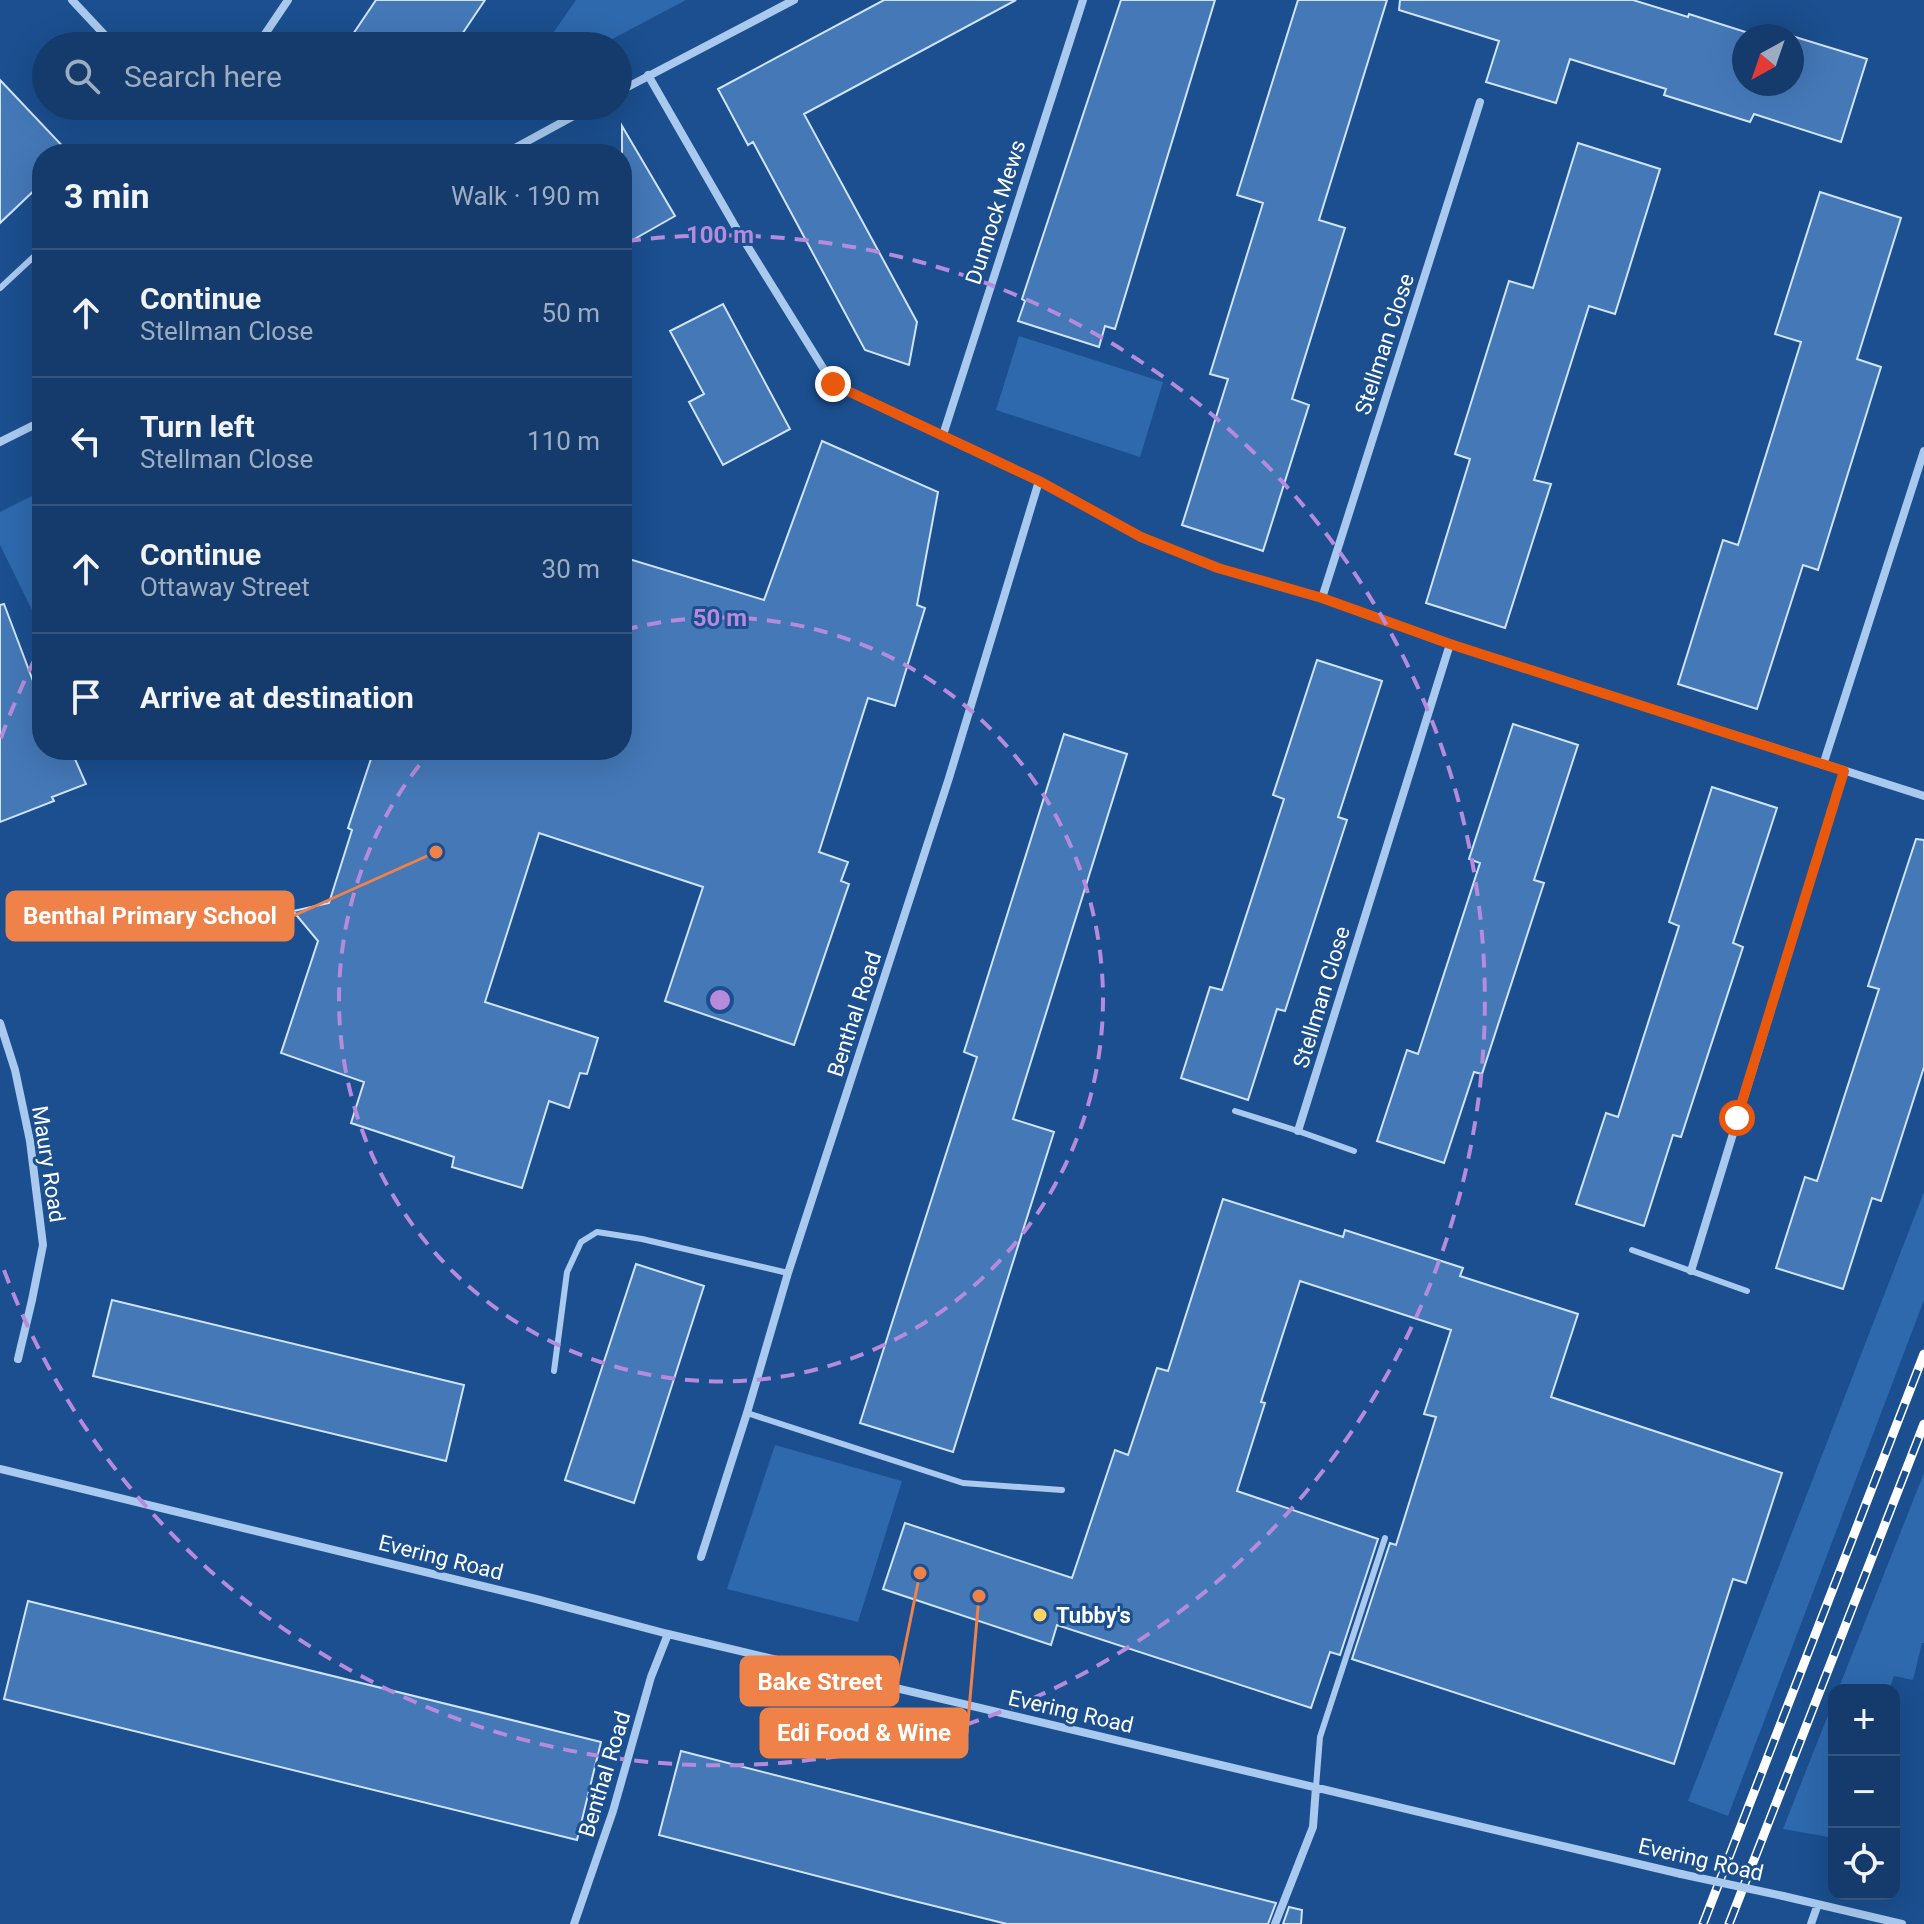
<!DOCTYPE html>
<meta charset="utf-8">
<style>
:root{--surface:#143b6b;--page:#1d4271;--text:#f1f3f6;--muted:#9dadc1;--line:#33557e}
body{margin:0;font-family:Roboto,sans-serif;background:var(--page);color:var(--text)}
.controls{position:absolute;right:24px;bottom:24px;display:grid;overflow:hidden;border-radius:16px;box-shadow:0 8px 32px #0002}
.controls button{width:72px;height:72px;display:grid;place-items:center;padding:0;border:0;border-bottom:2px solid var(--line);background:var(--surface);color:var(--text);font:40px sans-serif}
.compass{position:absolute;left:1732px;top:24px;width:72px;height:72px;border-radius:50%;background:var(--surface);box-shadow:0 8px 32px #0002;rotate:220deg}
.stop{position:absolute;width:24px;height:24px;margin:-18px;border:6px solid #ea580c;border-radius:50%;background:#fff}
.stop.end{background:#ea580c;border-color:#fff;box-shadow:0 2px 8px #0008}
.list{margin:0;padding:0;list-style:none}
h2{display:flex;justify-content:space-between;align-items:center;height:104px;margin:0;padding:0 32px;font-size:34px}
h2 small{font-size:26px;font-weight:400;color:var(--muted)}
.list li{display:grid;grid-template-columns:52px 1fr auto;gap:24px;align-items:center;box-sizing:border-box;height:128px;padding:0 32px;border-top:2px solid var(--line)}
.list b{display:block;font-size:30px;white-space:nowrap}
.list p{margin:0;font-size:26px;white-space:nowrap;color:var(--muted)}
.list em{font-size:26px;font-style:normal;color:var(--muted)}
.icon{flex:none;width:44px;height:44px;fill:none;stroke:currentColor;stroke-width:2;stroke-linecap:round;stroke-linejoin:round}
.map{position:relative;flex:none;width:1924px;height:1924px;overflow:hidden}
.search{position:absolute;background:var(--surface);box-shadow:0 8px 32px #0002;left:32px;top:32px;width:600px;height:88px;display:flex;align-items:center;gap:20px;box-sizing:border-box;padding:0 28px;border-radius:44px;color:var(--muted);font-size:30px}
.panel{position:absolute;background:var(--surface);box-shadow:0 8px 32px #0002;left:32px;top:144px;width:600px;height:616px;border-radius:32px}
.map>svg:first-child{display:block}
.green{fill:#2e69ad}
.building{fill:#4478b7;stroke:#cfe3fa;stroke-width:2}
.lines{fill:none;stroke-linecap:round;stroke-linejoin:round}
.lane{stroke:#a9c9ee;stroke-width:6}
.street{stroke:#a9c9ee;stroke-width:8}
.rail-casing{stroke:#fff;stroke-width:9}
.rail{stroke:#1b4f8f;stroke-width:6;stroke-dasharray:18;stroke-linecap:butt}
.street-bridge{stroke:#a9c9ee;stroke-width:8}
.route{stroke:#ea580c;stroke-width:10}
.ring{fill:none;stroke:#b68bdc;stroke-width:4;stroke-dasharray:14 10}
.poi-dot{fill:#ffd166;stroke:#1b4f8f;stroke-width:3}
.labels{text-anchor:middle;stroke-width:6;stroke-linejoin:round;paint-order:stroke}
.street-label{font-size:22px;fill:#fff;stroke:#1b4f8f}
.poi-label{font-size:22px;font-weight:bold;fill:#fff;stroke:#1b4f8f;text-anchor:start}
.centre{fill:#b68bdc;stroke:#1b4f8f;stroke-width:4}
.ring-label{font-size:24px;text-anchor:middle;font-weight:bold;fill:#b68bdc;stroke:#1b4f8f;stroke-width:6;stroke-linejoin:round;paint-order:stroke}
.leader{fill:none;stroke:#ee8249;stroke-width:3}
.callout-dot{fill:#ee8249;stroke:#1b4f8f;stroke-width:3}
.callout{fill:#ee8249;stroke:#ee8249;stroke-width:3}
.callout-label{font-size:24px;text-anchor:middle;font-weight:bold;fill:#fff}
</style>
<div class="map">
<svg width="1924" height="1924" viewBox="0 0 1924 1924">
<rect width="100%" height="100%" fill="#1b4f8f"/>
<path class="green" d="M 576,0 L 686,0 L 599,46 L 544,46 Z
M 1019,336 L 1163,382 L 1140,457 L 996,410 Z
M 42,491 L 42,608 L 33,612 L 0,545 L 0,512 Z
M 1924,1192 L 1924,1300 L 1728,1816 L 1688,1801 Z
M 775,1445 L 902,1481 L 858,1622 L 727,1589 Z
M 1924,1473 L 1924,1643 L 1922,1643 L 1913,1680 L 1894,1676 L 1889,1690 L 1838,1690 Z
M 1834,1700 L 1834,1838 L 1783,1829 Z"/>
<path class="building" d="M 376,0 L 485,0 L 454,46 L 345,46 Z
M 884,0 L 1016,0 L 804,114 L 917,322 L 909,365 L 865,350 L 753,142 L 748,145 L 718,89 Z
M 1121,0 L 1215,0 L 1115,329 L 1105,326 L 1099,347 L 1018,321 L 1025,301 L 1022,299 Z
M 1298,0 L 1387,0 L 1319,220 L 1345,228 L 1292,399 L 1309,405 L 1263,551 L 1182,525 L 1228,379 L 1210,374 L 1263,203 L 1237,195 Z
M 1400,0 L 1633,0 L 1688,17 L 1689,14 L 1758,36 L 1744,36 L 1744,84 L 1792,84 L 1792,36 L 1778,36 L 1779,32 L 1867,59 L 1841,142 L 1754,114 L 1750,122 L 1664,95 L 1666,89 L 1570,59 L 1556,103 L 1486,82 L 1499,41 L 1399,10 Z
M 0,80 L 70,154 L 42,154 L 42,183 L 0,223 Z
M 622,126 L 675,216 L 622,246 Z
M 1578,143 L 1660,169 L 1615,314 L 1589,306 L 1534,480 L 1551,484 L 1505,628 L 1426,603 L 1470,459 L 1455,454 L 1509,281 L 1533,288 Z
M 1820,192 L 1901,218 L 1857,359 L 1881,367 L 1818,570 L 1803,565 L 1757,709 L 1678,684 L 1723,540 L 1738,545 L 1801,342 L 1775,334 Z
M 723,304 L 790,429 L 723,465 L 689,402 L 704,394 L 670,331 Z
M 822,441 L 938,492 L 917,605 L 925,608 L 895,706 L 868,698 L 819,852 L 848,862 L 841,881 L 849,884 L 794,1045 L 665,1001 L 703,887 L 539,833 L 485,1002 L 598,1038 L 587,1074 L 580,1073 L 569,1108 L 549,1101 L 522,1188 L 452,1167 L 454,1157 L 351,1123 L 364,1082 L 281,1053 L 318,941 L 293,911 L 329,903 L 352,830 L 348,828 L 374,750 L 622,750 L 622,582 L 629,559 L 764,600 Z
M 4,604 L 42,705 L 42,750 L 71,750 L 86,784 L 52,797 L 54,801 L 0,822 L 0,605 Z
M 1317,660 L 1382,681 L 1338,817 L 1347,820 L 1285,1011 L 1277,1009 L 1248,1100 L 1181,1078 L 1210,987 L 1222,990 L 1284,799 L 1273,795 Z
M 1513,724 L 1578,745 L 1534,880 L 1544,883 L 1482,1074 L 1474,1072 L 1444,1163 L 1377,1141 L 1407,1050 L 1418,1054 L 1480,863 L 1469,859 Z
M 1064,734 L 1127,754 L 1013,1119 L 1054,1132 L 953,1452 L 860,1423 L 977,1057 L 964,1052 Z
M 1712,787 L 1777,808 L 1733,943 L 1743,947 L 1681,1137 L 1673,1135 L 1644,1226 L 1576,1204 L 1606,1113 L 1618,1117 L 1679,926 L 1669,922 Z
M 1916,839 L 1924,840 L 1924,1067 L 1881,1201 L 1872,1198 L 1843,1289 L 1776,1268 L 1805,1177 L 1817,1181 L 1879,989 L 1868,986 Z
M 1223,1199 L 1343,1237 L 1345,1230 L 1463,1268 L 1460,1276 L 1578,1314 L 1551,1397 L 1782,1473 L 1746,1583 L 1733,1579 L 1674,1764 L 1352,1659 L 1390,1543 L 1396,1545 L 1436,1417 L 1424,1414 L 1451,1330 L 1300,1281 L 1261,1402 L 1265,1403 L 1237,1491 L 1378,1539 L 1340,1655 L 1330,1652 L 1311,1708 L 1057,1625 L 1051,1645 L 883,1589 L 905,1523 L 1072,1578 L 1115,1450 L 1128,1455 L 1157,1368 L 1168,1371 Z
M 636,1264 L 704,1286 L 634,1503 L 565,1480 Z
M 112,1300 L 464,1385 L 446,1461 L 93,1376 Z
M 28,1601 L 601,1742 L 577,1840 L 4,1699 Z
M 681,1751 L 1092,1856 L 1276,1903 L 1268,1924 L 1007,1924 L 902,1898 L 659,1835 Z
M 1289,1907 L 1302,1910 L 1301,1924 L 1283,1924 Z"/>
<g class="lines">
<path class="lane" d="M 0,288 L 42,249
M 1235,1111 L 1298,1131 L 1354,1151
M 1632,1250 L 1747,1291
M 554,1371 L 567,1272 L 581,1242 L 597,1232 L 642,1239 L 788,1273
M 747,1413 L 963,1483 L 1062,1490
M 1316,1787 L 1320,1737 L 1385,1538"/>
<path class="street" d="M 72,0 L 115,46
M 257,46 L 288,0
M 648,75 L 735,226 L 833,384 L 1039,481 L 1141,537 L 1218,568 L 1322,598 L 1450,644 L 1924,796
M 618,92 L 794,0
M 504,154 L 592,106
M 943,435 L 1083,0
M 0,442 L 42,421
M 1322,598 L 1480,102
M 1823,765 L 1924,451
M 0,1023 L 15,1070 L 30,1141 L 43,1245 L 32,1300 L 18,1359
M 1298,1131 L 1450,644
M 1691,1271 L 1844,771
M 0,1469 L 536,1599 L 668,1634 L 1681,1874
M 701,1557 L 747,1413 L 788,1273 L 949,778 L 1039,481
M 1783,1896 L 1902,1924
M 574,1924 L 613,1811 L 651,1677 L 668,1634
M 1275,1924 L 1313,1827 L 1316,1787
M 1811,1924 L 1818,1904"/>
<g class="rail-casing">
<path id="rail" d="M 1703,1924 L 1924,1354
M 1729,1924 L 1924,1424"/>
</g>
<use href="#rail" class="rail"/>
<path class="street-bridge" d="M 1681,1874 L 1783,1896"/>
</g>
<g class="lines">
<path class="route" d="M 833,384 L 1039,481 L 1141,537 L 1218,568 L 1322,598 L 1450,644 L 1844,771 L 1737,1118"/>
</g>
<g class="ring">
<path d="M624 630A382 382 0 1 1 430 752"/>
<path d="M1 738A765 765 0 0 1 41 647M627 241A765 765 0 1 1 1 1262"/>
</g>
<circle class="poi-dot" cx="1040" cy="1615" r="8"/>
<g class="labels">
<g class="street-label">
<text transform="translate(995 212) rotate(-72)" y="8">Dunnock Mews</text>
<text transform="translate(1384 344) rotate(-72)" y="8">Stellman Close</text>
<text transform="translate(1321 997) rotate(-73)" y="8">Stellman Close</text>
<text transform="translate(854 1014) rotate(-72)" y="8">Benthal Road</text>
<text transform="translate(49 1164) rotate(81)" y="8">Maury Road</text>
<text transform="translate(441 1557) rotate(14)" y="8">Evering Road</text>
<text transform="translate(1071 1711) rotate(13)" y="8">Evering Road</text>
<text transform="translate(604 1774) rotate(-73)" y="8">Benthal Road</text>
<text transform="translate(1701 1859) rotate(13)" y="8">Evering Road</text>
</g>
<g class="poi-label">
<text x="1056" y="1623">Tubby's</text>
</g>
</g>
<circle cx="720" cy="1000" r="12" class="centre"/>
<g class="ring-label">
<text x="720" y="243">100 m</text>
<text x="720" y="626">50 m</text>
</g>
<path class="leader" d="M436 852L293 916M920 1573L898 1681M979 1596L967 1733"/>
<g class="callout-dot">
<circle cx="436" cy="852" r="8"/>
<circle cx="920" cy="1573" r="8"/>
<circle cx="979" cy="1596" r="8"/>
</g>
<g class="callout">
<rect x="7" y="892" width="286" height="48" rx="8"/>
<rect x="741" y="1657" width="157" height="48" rx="8"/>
<rect x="761" y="1709" width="206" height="48" rx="8"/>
</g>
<g class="callout-label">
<text x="150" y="924">Benthal Primary School</text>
<text x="820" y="1690">Bake Street</text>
<text x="864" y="1741">Edi Food &amp; Wine</text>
</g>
</svg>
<div class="controls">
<button>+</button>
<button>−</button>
<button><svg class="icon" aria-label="locate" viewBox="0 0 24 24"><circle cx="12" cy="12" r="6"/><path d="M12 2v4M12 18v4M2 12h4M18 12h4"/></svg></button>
</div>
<svg class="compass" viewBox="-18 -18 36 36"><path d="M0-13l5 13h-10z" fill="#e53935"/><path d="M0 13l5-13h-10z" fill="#9dadc1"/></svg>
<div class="stop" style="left:1737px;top:1118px"></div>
<div class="stop end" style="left:833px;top:384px"></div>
<div class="search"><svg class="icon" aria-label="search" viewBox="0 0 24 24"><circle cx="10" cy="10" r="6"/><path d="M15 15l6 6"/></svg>Search here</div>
<section class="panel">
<h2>3 min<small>Walk · 190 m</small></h2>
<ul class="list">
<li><svg class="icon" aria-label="ahead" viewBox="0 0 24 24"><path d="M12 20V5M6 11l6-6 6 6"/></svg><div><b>Continue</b><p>Stellman Close</p></div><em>50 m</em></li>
<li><svg class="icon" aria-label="left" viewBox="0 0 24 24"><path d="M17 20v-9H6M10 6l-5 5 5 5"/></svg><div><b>Turn left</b><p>Stellman Close</p></div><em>110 m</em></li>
<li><svg class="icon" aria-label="ahead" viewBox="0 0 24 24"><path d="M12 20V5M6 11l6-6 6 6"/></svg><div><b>Continue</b><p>Ottaway Street</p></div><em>30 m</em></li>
<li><svg class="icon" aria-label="arrive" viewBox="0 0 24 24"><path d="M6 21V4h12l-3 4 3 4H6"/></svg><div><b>Arrive at destination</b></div></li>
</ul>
</section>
</div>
